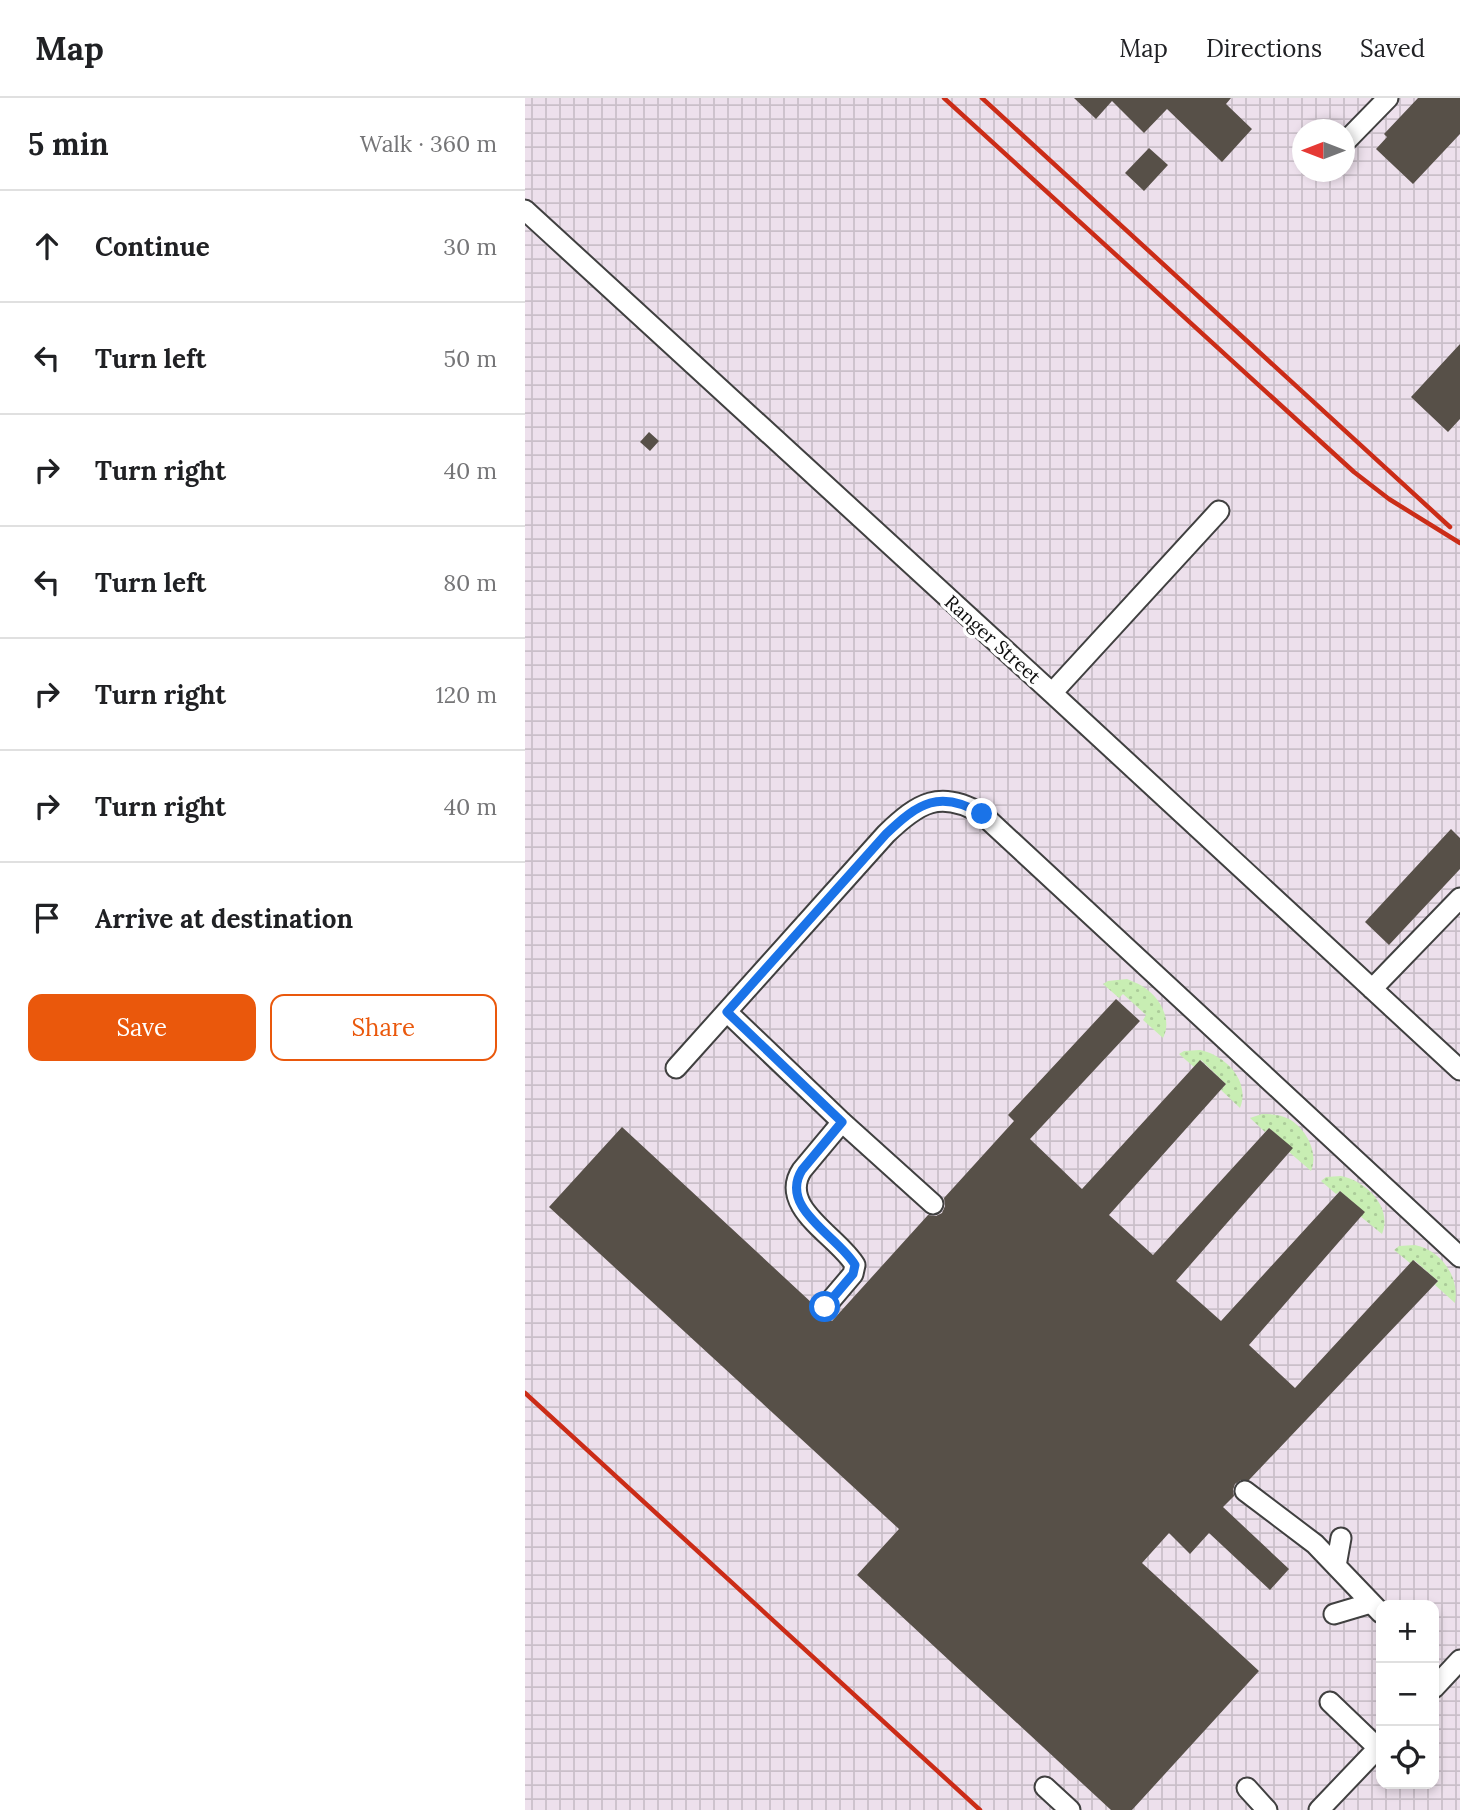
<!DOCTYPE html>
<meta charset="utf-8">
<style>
:root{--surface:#fff;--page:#f6f6f6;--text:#202124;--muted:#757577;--line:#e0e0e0;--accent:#ea580c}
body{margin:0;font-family:Lora,serif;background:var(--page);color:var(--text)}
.controls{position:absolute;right:21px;bottom:21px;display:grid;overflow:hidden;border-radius:14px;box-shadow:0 4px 10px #0003}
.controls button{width:63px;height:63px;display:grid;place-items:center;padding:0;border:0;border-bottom:2px solid var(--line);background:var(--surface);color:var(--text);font:35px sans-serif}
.compass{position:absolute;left:767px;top:21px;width:63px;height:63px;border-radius:50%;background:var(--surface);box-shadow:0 4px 10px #0003;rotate:270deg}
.stop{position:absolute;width:21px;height:21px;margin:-16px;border:5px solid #1a73e8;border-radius:50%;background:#fff}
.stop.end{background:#1a73e8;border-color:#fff;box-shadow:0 2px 7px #0008}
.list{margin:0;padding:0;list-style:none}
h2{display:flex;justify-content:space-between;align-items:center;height:91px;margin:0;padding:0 28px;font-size:30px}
h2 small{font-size:23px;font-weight:400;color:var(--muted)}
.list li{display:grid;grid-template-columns:46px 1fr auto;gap:21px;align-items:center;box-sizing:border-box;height:112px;padding:0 28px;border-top:2px solid var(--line)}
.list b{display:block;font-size:26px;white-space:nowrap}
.list em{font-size:23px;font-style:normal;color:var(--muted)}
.actions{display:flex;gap:14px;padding:21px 28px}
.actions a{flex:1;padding:16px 0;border:2px solid var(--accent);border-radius:14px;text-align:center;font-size:24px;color:var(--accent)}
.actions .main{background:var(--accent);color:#fff}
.icon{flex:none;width:38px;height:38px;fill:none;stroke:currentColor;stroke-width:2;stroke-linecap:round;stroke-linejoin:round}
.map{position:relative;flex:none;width:935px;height:1712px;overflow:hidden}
header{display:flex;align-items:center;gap:42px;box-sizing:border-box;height:98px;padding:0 35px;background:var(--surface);border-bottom:2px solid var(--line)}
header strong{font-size:33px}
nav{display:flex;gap:38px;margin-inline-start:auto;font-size:24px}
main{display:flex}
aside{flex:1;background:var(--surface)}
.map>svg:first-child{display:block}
.industrial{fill:url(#industrial-grid);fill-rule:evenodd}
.grass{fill:url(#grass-dots)}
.building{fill:#575048}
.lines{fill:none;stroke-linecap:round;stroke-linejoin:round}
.minor-casing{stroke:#404040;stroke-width:23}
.minor{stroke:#fff;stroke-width:19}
.rail{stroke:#cb2c17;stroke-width:4.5}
.route{stroke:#1a73e8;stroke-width:9}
.labels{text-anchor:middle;stroke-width:7;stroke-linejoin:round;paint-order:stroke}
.street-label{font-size:19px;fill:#0d0d0d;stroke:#fff}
</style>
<header>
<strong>Map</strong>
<nav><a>Map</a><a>Directions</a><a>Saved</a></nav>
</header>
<main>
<aside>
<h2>5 min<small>Walk · 360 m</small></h2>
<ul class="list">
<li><svg class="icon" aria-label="ahead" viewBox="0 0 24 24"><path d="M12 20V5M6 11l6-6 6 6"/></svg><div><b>Continue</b></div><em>30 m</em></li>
<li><svg class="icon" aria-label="left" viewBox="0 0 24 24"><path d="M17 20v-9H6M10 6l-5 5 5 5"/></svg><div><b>Turn left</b></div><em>50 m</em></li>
<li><svg class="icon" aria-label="right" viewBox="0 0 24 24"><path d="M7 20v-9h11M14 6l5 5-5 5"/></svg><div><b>Turn right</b></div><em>40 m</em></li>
<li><svg class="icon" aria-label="left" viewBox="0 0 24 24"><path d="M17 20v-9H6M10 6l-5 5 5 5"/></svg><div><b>Turn left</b></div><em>80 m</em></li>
<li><svg class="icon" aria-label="right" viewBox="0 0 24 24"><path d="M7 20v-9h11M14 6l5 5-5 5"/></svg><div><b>Turn right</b></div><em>120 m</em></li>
<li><svg class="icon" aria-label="right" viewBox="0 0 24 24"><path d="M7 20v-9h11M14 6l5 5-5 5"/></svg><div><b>Turn right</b></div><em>40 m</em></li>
<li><svg class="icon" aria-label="arrive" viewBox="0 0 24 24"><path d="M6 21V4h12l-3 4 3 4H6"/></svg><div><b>Arrive at destination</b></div></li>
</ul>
<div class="actions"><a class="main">Save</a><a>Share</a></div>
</aside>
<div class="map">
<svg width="935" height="1712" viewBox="0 0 935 1712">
<defs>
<pattern id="industrial-grid" width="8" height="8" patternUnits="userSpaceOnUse" patternTransform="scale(1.75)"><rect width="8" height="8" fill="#ede0ec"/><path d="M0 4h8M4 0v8" fill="none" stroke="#cabfc9"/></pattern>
<pattern id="grass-dots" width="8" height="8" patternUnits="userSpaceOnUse" patternTransform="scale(1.75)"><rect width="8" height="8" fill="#c8eeb3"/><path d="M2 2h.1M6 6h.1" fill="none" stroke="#abcb99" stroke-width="1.8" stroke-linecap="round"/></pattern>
</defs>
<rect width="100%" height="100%" fill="#fffeed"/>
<path class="industrial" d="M 0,0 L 935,0 L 935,1712 L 0,1712 ZM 778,32 L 820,32 L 820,74 L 778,74 ZM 856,1507 L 909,1507 L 909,1686 L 856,1686 Z"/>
<path class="grass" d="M 602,881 C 606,883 613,885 617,888 C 634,898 648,921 638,940 L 618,922 L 621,917 L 598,896 L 594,900 L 578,886 L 583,883 Z
M 675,952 C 700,957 726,983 715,1010 L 696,992 L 701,986 L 676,962 L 669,969 L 654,956 L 659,953 Z
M 737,1016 C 746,1016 755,1016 764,1021 C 781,1031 794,1054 786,1073 L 764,1054 L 767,1050 L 744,1030 L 740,1034 L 725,1020 Z
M 816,1078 C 841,1083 868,1109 857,1136 L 835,1118 L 839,1114 L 815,1093 L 811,1096 L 796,1083 L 801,1079 Z
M 890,1147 C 915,1152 935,1178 930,1205 L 910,1187 L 913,1183 L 889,1162 L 885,1165 L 869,1152 L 874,1148 Z"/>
<path class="building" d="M 549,0 L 706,0 L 701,6 L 727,31 L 697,64 L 642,11 L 619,35 L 587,3 L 571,21 Z
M 893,0 L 935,0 L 935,36 L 888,86 L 851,51 L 862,39 L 859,36 Z
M 624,50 L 643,67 L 619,93 L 600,75 Z
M 935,246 L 935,321 L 923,334 L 886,299 Z
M 124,334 L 134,343 L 125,353 L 115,344 Z
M 926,731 L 935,740 L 935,771 L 864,847 L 840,824 Z
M 591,901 L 615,923 L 505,1041 L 557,1091 L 675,962 L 701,986 L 584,1117 L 628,1157 L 744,1030 L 768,1050 L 651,1183 L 696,1223 L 815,1093 L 840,1114 L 724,1247 L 770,1290 L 888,1162 L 913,1183 L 724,1382 L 716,1382 L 710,1386 L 708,1392 L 709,1398 L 698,1409 L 764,1471 L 745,1492 L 684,1435 L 665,1456 L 644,1435 L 617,1465 L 734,1573 L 607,1712 L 586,1712 L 332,1477 L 374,1431 L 24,1109 L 97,1029 L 288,1206 L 288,1212 L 292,1218 L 297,1221 L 304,1220 L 307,1223 L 403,1117 L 411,1118 L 417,1115 L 420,1108 L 419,1100 L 489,1023 L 483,1017 Z"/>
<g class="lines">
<g class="minor-casing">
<path id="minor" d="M 821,43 L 863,0
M 0,112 L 527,595 L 935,972
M 527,595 L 694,413
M 847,891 L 935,800
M 202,914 L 317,1024 L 408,1106
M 151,970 L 361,736 C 393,705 415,691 457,716 L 935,1159
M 300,1209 L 328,1176 L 330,1167 C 314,1139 252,1109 277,1072 L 317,1024
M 720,1393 L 790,1446 L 811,1468
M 816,1440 L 811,1468 L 856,1515
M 809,1516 L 846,1505
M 909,1590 L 935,1562
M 805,1604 L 853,1650
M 520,1689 L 545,1712
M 722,1690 L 742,1712
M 794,1712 L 856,1647"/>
</g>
<use href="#minor" class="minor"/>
<path class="rail" d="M 419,0 L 829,374 L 864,401 L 935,445
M 457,0 L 925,429
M 0,1295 L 455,1712"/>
</g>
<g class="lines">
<path class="route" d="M 300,1209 L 328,1176 L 330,1167 C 314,1139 253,1110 277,1072 L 317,1024 L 202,914 L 361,736 C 393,705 415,691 457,716"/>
</g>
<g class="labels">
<g class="street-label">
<text transform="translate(468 541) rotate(42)" y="7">Ranger Street</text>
</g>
</g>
</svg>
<div class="controls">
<button>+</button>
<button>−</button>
<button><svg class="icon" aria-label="locate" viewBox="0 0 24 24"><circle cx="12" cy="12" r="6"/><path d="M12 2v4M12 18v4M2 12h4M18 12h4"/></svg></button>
</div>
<svg class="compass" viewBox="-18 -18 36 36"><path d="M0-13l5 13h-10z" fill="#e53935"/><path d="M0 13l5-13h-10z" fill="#757577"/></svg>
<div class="stop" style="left:300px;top:1209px"></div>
<div class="stop end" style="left:457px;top:716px"></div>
</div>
</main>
